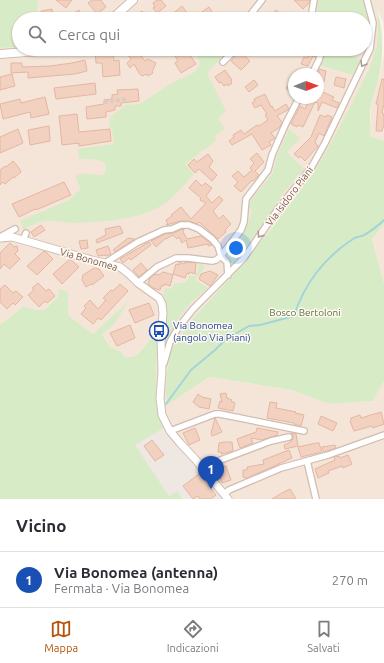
<!DOCTYPE html>
<html lang="it">
<meta charset="utf-8">
<style>
:root{--surface:#fff;--page:#f2f2f3;--text:#2b2b33;--muted:#7c7c81;--line:#e1e1e2;--accent:#b45309}
body{margin:0;font-family:Ubuntu,sans-serif;background:var(--page);color:var(--text)}
.compass{position:absolute;left:288px;top:68px;width:36px;height:36px;border-radius:50%;background:var(--surface);box-shadow:0 1px 3px #0004;rotate:89deg}
.you{position:absolute;left:236px;top:248px;width:14px;height:14px;margin:-10px;border:3px solid #fff;border-radius:50%;background:#1a73e8;box-shadow:0 0 0 6px #1a73e833}
.badge{display:grid;place-items:center;width:26px;height:26px;border-radius:50%;background:var(--accent);color:#fff;font-size:13px;font-weight:700}
.pin{position:absolute;translate:-50% -33px;filter:drop-shadow(0 1px 2px #0008)}
.pin::after{content:'';position:absolute;top:21px;width:14px;height:12px;background:inherit;clip-path:polygon(0 0,100% 0,50% 100%)}
.list{margin:0;padding:0;list-style:none}
h2{display:flex;justify-content:space-between;align-items:center;height:52px;margin:0;padding:0 16px;font-size:17px}
h2 small{font-size:13px;font-weight:400;color:var(--muted)}
.list li{display:grid;grid-template-columns:26px 1fr auto;gap:12px;align-items:center;box-sizing:border-box;height:56px;padding:0 16px;border-top:1px solid var(--line)}
.list b{display:block;font-size:15px;white-space:nowrap}
.list p{margin:0;font-size:13px;white-space:nowrap;color:var(--muted)}
.list em{font-size:13px;font-style:normal;color:var(--muted)}
.icon{flex:none;width:22px;height:22px;fill:none;stroke:currentColor;stroke-width:2;stroke-linecap:round;stroke-linejoin:round}
.map{position:relative;flex:none;width:384px;height:499px;overflow:hidden}
.search{position:absolute;background:var(--surface);box-shadow:0 1px 3px #0004;left:12px;right:12px;top:12px;height:44px;display:flex;align-items:center;gap:10px;box-sizing:border-box;padding:0 14px;border-radius:22px;color:var(--muted);font-size:15px}
.sheet{height:108px;background:var(--surface)}
nav{display:flex;justify-content:space-around;align-items:center;box-sizing:border-box;height:56px;border-top:1px solid var(--line);background:var(--surface);font-size:11px;color:var(--muted)}
nav a{display:grid;justify-items:center;gap:2px}
nav .on{color:var(--accent)}
.map>svg:first-child{display:block}
.residential{fill:#f4e5d8;fill-rule:evenodd}
.industrial{fill:#eee7e2}
.green{fill:#d8ebc7}
.lines{fill:none;stroke-linecap:round;stroke-linejoin:round}
.stream{stroke:#a3d4d8;stroke-width:2}
.building{fill:#f2d1c1;stroke:#e5b6a1}
.pedestrian-tunnel{stroke:#dbcdc2;stroke-width:4;stroke-dasharray:4 2;stroke-linecap:butt}
.minor-casing{stroke:#d1bdb1;stroke-width:8}
.tertiary-casing{stroke:#d1bdb1;stroke-width:9}
.secondary-casing{stroke:#d4bdae;stroke-width:10}
.minor{stroke:#fff;stroke-width:5.5}
.tertiary{stroke:#fff;stroke-width:7}
.secondary{stroke:#fff;stroke-width:8}
.oneway{stroke:#ad9b94}
.labels{text-anchor:middle;stroke-width:3;stroke-linejoin:round;paint-order:stroke}
.street-label{font-size:10px;fill:#77594c;stroke:#fff8f0}
.park-label{font-size:10px;fill:#557741;stroke:#fff8f0}
.transit-label{font-size:10px;fill:#164399;stroke:#fff8f0;text-anchor:start}
</style>
<div class="map">
<svg width="384" height="499" viewBox="0 0 384 499">
<rect width="100%" height="100%" fill="#fcf4e9"/>
<path class="residential" d="M 38,0 L 384,0 L 384,32 L 383,22 L 373,0 L 378,17 L 377,45 L 369,69 L 340,126 L 316,169 L 272,228 L 230,278 L 186,326 L 170,352 L 165,388 L 167,404 L 209,377 L 292,390 L 329,404 L 373,401 L 384,381 L 384,499 L 223,499 L 196,463 L 173,443 L 164,428 L 159,414 L 156,391 L 158,331 L 138,354 L 132,357 L 126,357 L 120,351 L 110,347 L 102,335 L 114,324 L 93,334 L 68,315 L 68,292 L 59,290 L 58,297 L 44,310 L 31,309 L 24,306 L 0,325 L 0,48 L 19,47 L 19,49 L 365,49 L 365,19 L 38,19 L 37,11 ZM 294,74 L 318,74 L 318,98 L 294,98 Z
M 384,52 L 384,141 L 370,136 L 371,105 L 380,76 Z
M 384,224 L 384,284 L 372,239 Z"/>
<path class="industrial" d="M 164,428 L 173,443 L 196,463 L 223,499 L 182,499 L 178,492 L 169,496 L 134,445 Z"/>
<path class="green" d="M 0,0 L 38,0 L 37,11 L 38,19 L 19,19 L 19,47 L 0,48 Z
M 318,0 L 363,0 L 369,22 L 368,42 L 365,42 L 365,19 L 325,19 L 323,16 L 317,14 Z
M 373,0 C 384,22 384,53 379,78 C 377,87 373,96 371,105 C 369,115 371,126 370,136 L 384,141 L 384,224 L 372,239 L 384,284 L 384,381 L 373,401 L 329,404 L 292,390 L 209,377 L 167,405 L 165,388 L 170,352 L 186,326 L 230,278 L 272,228 L 316,169 L 340,126 L 369,69 L 377,45 L 378,17 Z
M 194,49 L 225,49 L 222,57 L 207,73 L 226,111 L 218,118 L 225,129 L 214,136 L 217,140 L 185,164 L 194,174 C 185,184 176,195 166,203 C 140,220 104,222 74,223 C 67,223 59,221 52,221 C 42,220 33,225 23,229 L 20,221 L 69,200 L 74,196 L 76,192 L 81,191 L 76,178 L 77,175 C 86,171 94,177 104,174 C 113,157 89,159 79,159 L 78,149 L 114,144 L 112,129 L 109,126 L 110,117 L 122,108 L 125,105 L 140,104 L 170,84 L 195,72 L 200,64 Z
M 325,49 L 349,49 L 348,53 L 362,60 L 353,75 L 319,65 Z
M 289,129 L 300,138 L 287,152 L 304,169 L 285,191 L 244,251 L 230,267 L 230,261 L 227,254 L 234,247 L 246,229 L 252,212 L 249,206 L 251,200 L 273,173 L 277,156 Z
M 202,264 L 205,267 L 195,280 L 208,288 L 191,302 L 175,323 L 165,347 C 165,330 170,310 163,294 L 165,288 L 172,289 L 174,284 L 186,282 L 189,276 L 195,276 L 199,269 L 198,265 Z
M 59,289 L 68,292 L 68,315 L 93,334 L 129,301 L 114,324 L 102,335 L 110,347 L 120,351 L 126,357 L 132,357 L 138,354 L 158,331 C 157,364 153,397 164,428 L 135,445 L 169,496 L 178,491 L 182,499 L 0,499 L 0,325 L 24,306 L 31,309 L 44,310 L 58,297 Z"/>
<g class="lines">
<path class="stream" d="M 166,404 L 191,370 L 215,350 L 226,339 L 249,326 L 260,325 L 294,316 C 304,284 325,257 353,239 C 357,236 361,237 364,235 C 370,232 380,224 384,220"/>
</g>
<path class="building" d="M 56,0 L 72,0 L 66,8 Z
M 92,0 L 101,0 L 106,7 L 97,14 L 88,3 Z
M 157,0 L 161,0 L 166,6 L 157,13 L 153,8 L 155,7 L 153,3 Z
M 294,0 L 310,0 L 309,3 L 303,9 Z
M 182,6 L 188,14 L 181,19 L 172,19 L 170,16 Z
M 209,7 L 212,12 L 210,13 L 211,15 L 210,16 L 212,19 L 192,19 Z
M 52,9 L 53,17 L 42,18 L 41,11 Z
M 79,10 L 84,19 L 75,19 L 72,14 Z
M 276,10 L 285,17 L 281,19 L 268,19 L 268,16 L 269,14 L 272,14 Z
M 142,11 L 148,19 L 134,19 L 138,15 L 138,14 Z
M 95,49 L 113,49 L 114,61 L 119,60 L 120,75 L 103,77 L 102,63 L 96,63 Z
M 136,49 L 145,61 L 148,59 L 156,63 L 152,72 L 153,73 L 148,76 L 147,74 L 142,76 L 139,73 L 134,64 L 130,68 L 127,63 L 131,59 L 128,55 Z
M 159,49 L 186,49 L 196,64 L 181,73 L 175,63 L 178,61 L 172,51 L 162,56 Z
M 311,49 L 318,49 L 315,57 L 313,56 L 308,66 L 301,64 L 304,57 L 307,58 Z
M 240,51 L 250,61 L 241,70 L 231,61 Z
M 85,60 L 87,71 L 75,74 L 28,78 L 28,72 L 11,73 L 11,63 L 22,63 L 22,67 L 50,66 L 72,63 Z
M 319,69 L 326,71 L 324,82 L 318,80 Z
M 225,70 L 232,80 L 231,81 L 232,83 L 228,86 L 227,84 L 224,86 L 221,82 L 219,83 L 215,77 Z
M 12,74 L 15,86 L 0,90 L 0,77 Z
M 336,77 L 346,79 L 344,88 L 334,85 Z
M 382,79 L 384,79 L 384,104 L 382,112 L 383,113 L 384,116 L 384,125 L 382,131 L 376,131 L 378,104 L 376,104 Z
M 254,80 L 258,85 L 249,92 L 245,87 Z
M 294,80 L 294,96 L 286,88 Z
M 95,83 L 96,94 L 56,99 L 54,88 Z
M 138,89 L 139,101 L 121,103 L 121,106 L 115,106 L 115,110 L 106,112 L 106,117 L 87,119 L 86,107 L 104,104 L 104,100 L 112,99 L 112,95 L 118,94 L 117,90 Z
M 318,90 L 334,97 L 332,100 L 339,103 L 337,108 L 322,102 L 318,111 L 318,103 L 315,102 L 303,127 L 298,125 L 297,127 L 291,124 L 300,106 L 305,109 L 310,99 L 307,98 L 318,98 Z
M 265,94 L 271,107 L 272,106 L 275,111 L 286,104 L 289,109 L 277,116 L 282,122 L 280,127 L 271,133 L 275,138 L 269,142 L 271,145 L 262,150 L 252,134 L 232,145 L 229,141 L 234,137 L 233,135 L 241,130 L 244,134 L 257,125 L 259,126 L 268,120 L 265,115 L 267,114 L 261,105 L 255,108 L 252,103 L 255,101 L 254,99 Z
M 45,97 L 49,114 L 31,118 L 30,112 L 3,119 L 0,104 L 20,99 L 21,103 Z
M 77,114 L 79,132 L 110,129 L 111,141 L 79,146 L 79,143 L 62,145 L 59,116 Z
M 320,115 L 326,117 L 327,115 L 332,117 L 324,136 L 319,133 L 315,142 L 318,146 L 305,161 L 300,156 L 299,158 L 294,154 L 311,137 Z
M 49,126 L 50,141 L 30,145 L 28,130 Z
M 18,129 L 23,143 L 0,153 L 0,137 Z
M 257,153 L 264,162 L 255,171 L 259,175 L 253,181 L 252,180 L 241,192 L 234,186 L 238,182 L 232,176 L 238,171 L 244,177 L 252,170 L 250,168 L 254,163 L 250,159 Z
M 208,154 L 213,161 L 209,167 L 217,175 L 212,181 L 199,169 L 195,173 L 188,165 L 194,159 L 197,162 Z
M 13,161 L 19,168 L 21,172 L 14,178 L 13,177 L 5,184 L 3,182 L 0,185 L 0,170 L 5,166 L 6,167 Z
M 196,180 L 202,186 L 205,183 L 212,188 L 206,196 L 212,203 L 219,196 L 223,200 L 213,211 L 219,219 L 223,215 L 231,224 L 225,230 L 226,232 L 218,239 L 199,222 L 197,224 L 189,221 L 181,221 L 166,225 L 168,225 L 166,220 L 172,216 L 171,215 L 181,207 L 191,219 L 206,203 L 200,200 L 201,198 L 189,188 Z
M 64,182 L 71,195 L 36,210 L 35,209 L 19,217 L 12,204 Z
M 41,225 L 45,230 L 34,237 L 31,232 Z
M 120,226 L 123,233 L 97,243 L 96,240 L 106,235 L 105,229 Z
M 182,229 L 184,229 L 183,232 L 187,239 L 201,236 L 212,245 L 208,246 L 208,244 L 188,248 L 186,240 L 182,243 L 179,237 L 177,239 L 173,235 L 166,239 L 166,238 L 156,247 L 151,241 L 165,234 L 174,233 Z
M 128,238 L 135,239 L 115,252 L 113,250 Z
M 87,240 L 88,248 L 81,249 L 79,241 Z
M 149,242 L 151,245 L 131,260 L 129,258 L 123,263 L 120,259 Z
M 10,243 L 14,247 L 17,246 L 18,251 L 15,254 L 20,259 L 10,269 L 4,264 L 0,269 L 0,253 Z
M 108,246 L 111,254 L 106,256 L 106,255 L 98,256 L 96,250 Z
M 44,251 L 46,252 L 53,259 L 37,275 L 27,266 Z
M 70,259 L 79,267 L 62,284 L 53,274 Z
M 179,262 L 184,264 L 185,262 L 196,263 L 195,274 L 190,272 L 189,274 L 187,273 L 185,278 L 173,274 L 176,264 L 179,265 Z
M 141,263 L 147,270 L 139,277 L 133,270 Z
M 94,268 L 99,269 L 104,276 L 92,285 L 91,284 L 86,287 L 82,280 L 83,275 Z
M 210,271 L 218,275 L 210,286 L 199,279 L 201,274 Z
M 163,272 L 173,275 L 170,286 L 165,284 L 164,286 L 162,285 L 160,290 L 153,288 L 148,284 L 150,278 L 155,274 L 159,275 Z
M 38,283 L 46,291 L 49,289 L 55,296 L 47,303 L 45,301 L 39,307 L 28,295 L 34,290 L 32,288 Z
M 120,284 L 128,291 L 101,320 L 98,318 L 93,324 L 81,314 L 86,308 L 84,306 L 90,300 L 98,309 L 106,300 L 103,298 L 111,290 L 113,291 Z
M 5,285 L 13,293 L 16,291 L 23,297 L 15,305 L 13,303 L 7,309 L 0,302 L 0,289 Z
M 149,303 L 154,315 L 135,323 L 129,310 Z
M 130,325 L 135,338 L 117,346 L 110,333 Z
M 226,393 L 227,398 L 232,400 L 231,401 L 235,403 L 233,411 L 218,408 L 220,401 L 222,402 L 220,394 Z
M 198,394 L 202,397 L 211,399 L 209,409 L 199,407 L 193,402 Z
M 270,402 L 277,403 L 276,408 L 296,412 L 295,413 L 304,415 L 301,426 L 294,424 L 294,423 L 267,418 Z
M 381,412 L 384,424 L 373,428 L 372,426 L 354,431 L 350,421 L 351,420 L 351,418 L 360,415 L 361,418 Z
M 321,416 L 337,423 L 333,431 L 318,424 Z
M 215,418 L 222,432 L 212,436 L 211,433 Z
M 195,428 L 200,440 L 189,445 L 183,433 Z
M 257,428 L 278,432 L 277,435 L 262,440 L 251,438 L 253,443 L 240,448 L 237,439 L 256,432 Z
M 291,433 L 296,434 L 298,446 L 285,449 L 284,445 L 289,443 L 293,439 L 293,436 Z
M 152,440 L 164,455 L 155,461 L 144,446 Z
M 225,442 L 232,442 L 233,451 L 221,454 L 222,452 L 218,452 L 219,443 Z
M 316,443 L 319,443 L 322,452 L 301,457 L 298,447 Z
M 335,445 L 336,448 L 324,452 L 322,447 Z
M 289,450 L 292,458 L 247,478 L 243,477 L 243,470 L 247,470 L 247,467 L 264,464 L 263,460 Z
M 348,455 L 352,464 L 343,468 L 342,466 L 328,471 L 329,473 L 318,478 L 315,469 L 335,460 L 334,457 L 339,456 L 340,458 Z
M 226,466 L 231,480 L 222,483 L 218,469 Z
M 199,474 L 216,495 L 211,499 L 200,499 L 198,496 L 193,499 L 183,486 Z
M 290,489 L 296,499 L 272,499 L 282,493 Z"/>
<g class="lines">
<path class="pedestrian-tunnel" d="M 104,102 L 128,99"/>
<g class="minor-casing">
<path id="minor" d="M 314,0 L 312,12 L 315,19
M 247,19 L 262,0
M 223,62 L 236,49
M 312,74 L 319,60 L 322,49
M 0,237 L 15,229
M 23,240 L 26,233
M 105,263 L 138,242 L 164,230 L 172,229 L 181,225 L 189,225 L 199,229 L 212,239 L 218,246 L 221,256 L 227,262 L 228,275
M 138,283 L 157,267 L 176,258 L 188,258 L 212,261 L 216,260 L 221,256 L 241,230 L 244,222 L 246,199 L 268,170 L 272,155 L 286,123 L 299,98
M 164,363 L 170,342 L 178,328 L 193,309 L 244,258 L 278,209 L 311,168 L 325,143 L 370,49 L 373,23 L 367,0
M 170,431 L 215,414 L 220,414 L 304,431
M 307,461 L 316,499
M 202,467 L 271,441 L 289,437
M 224,494 L 229,490 L 281,468 L 328,455 L 384,435"/>
</g>
<g class="tertiary-casing">
<path id="tertiary" d="M 0,238 L 12,237 L 23,240 L 92,260 L 120,267 L 129,274 L 138,283 L 159,298 L 162,304 L 163,313 L 161,341 L 162,371 L 160,398 L 162,415 L 170,431 L 180,443 L 195,459 L 228,499"/>
</g>
<g class="secondary-casing">
<path id="secondary" d="M 112,19 L 133,0
M 0,54 L 64,49"/>
</g>
<use href="#minor" class="minor"/>
<use href="#tertiary" class="tertiary"/>
<use href="#secondary" class="secondary"/>
</g>
<defs><path id="oneway-chevron" d="M-2-3.5L2.5 0L-2 3.5" fill="none" stroke-width="1.6" stroke-linecap="round" stroke-linejoin="round"/></defs>
<g class="oneway">
<use href="#oneway-chevron" transform="translate(363 64) rotate(120)"/>
<use href="#oneway-chevron" transform="translate(260 235) rotate(125)"/>
</g>
<defs>
<g id="bus-ring" transform="scale(1)"><circle r="9.5" fill="#fff8f0" stroke="#1a4fb4" stroke-width="1.5"/><path d="M-5-6H5V4H4V6H2V4H-2V6H-4V4H-5ZM-3.5-4V0h7V-4ZM-3.5 1.2v1.5H-2V1.2ZM2 1.2v1.5H3.5V1.2Z" fill="#1a4fb4"/></g>
</defs>
<g fill-rule="evenodd">
<use href="#bus-ring" x="159" y="331"/>
</g>
<g class="labels">
<g class="street-label">
<text transform="translate(289 196) rotate(-53)" y="4">Via Isidoro Piani</text>
<text transform="translate(89 259) rotate(16)" y="4">Via Bonomea</text>
</g>
<g class="park-label">
<text x="305" y="316">Bosco Bertoloni</text>
</g>
<g class="transit-label">
<text x="173" y="329">Via Bonomea<tspan x="173" dy="12">(angolo Via Piani)</tspan></text>
</g>
</g>
</svg>
<svg class="compass" viewBox="-18 -18 36 36"><path d="M0-13l5 13h-10z" fill="#e53935"/><path d="M0 13l5-13h-10z" fill="#7c7c81"/></svg>
<div class="you"></div>
<div class="pin badge" style="left:211px;top:489px;background:#1a4fb4">1</div>
<div class="search"><svg class="icon" aria-label="search" viewBox="0 0 24 24"><circle cx="10" cy="10" r="6"/><path d="M15 15l6 6"/></svg>Cerca qui</div>
</div>
<section class="sheet">
<h2>Vicino<small></small></h2>
<ul class="list">
<li><span class="badge" style="background:#1a4fb4">1</span><div><b>Via Bonomea (antenna)</b><p>Fermata · Via Bonomea</p></div><em>270 m</em></li>
</ul>
</section>
<nav>
<a class="on"><svg class="icon" aria-label="map" viewBox="0 0 24 24"><path d="M3 6l6-2 6 2 6-2v14l-6 2-6-2-6 2zM9 4v14M15 6v14"/></svg>Mappa</a>
<a><svg class="icon" aria-label="directions" viewBox="0 0 24 24"><path d="M12 3l9 9-9 9-9-9zM9 14v-3h6M13 9l2 2-2 2"/></svg>Indicazioni</a>
<a><svg class="icon" aria-label="saved" viewBox="0 0 24 24"><path d="M7 4h10v16l-5-4-5 4z"/></svg>Salvati</a>
</nav>
